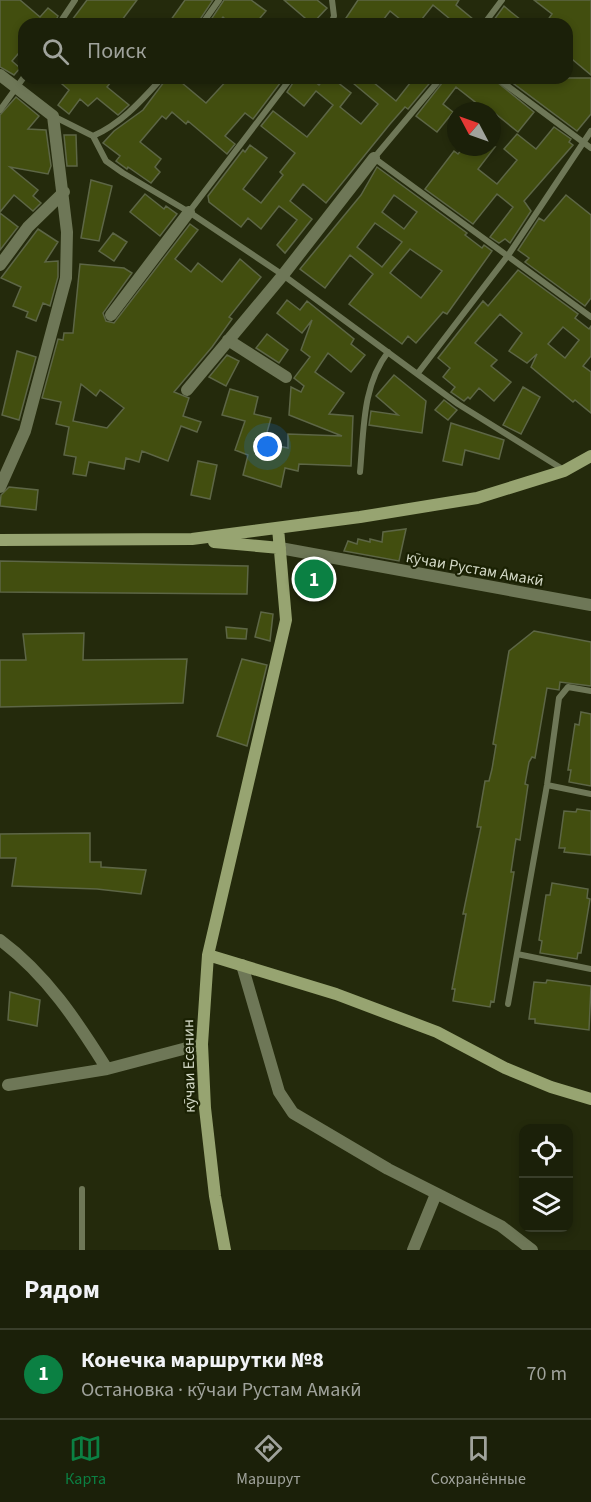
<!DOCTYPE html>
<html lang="ru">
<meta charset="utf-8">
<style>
:root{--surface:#1b2009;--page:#242812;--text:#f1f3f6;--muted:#a0a39c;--line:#393e2a;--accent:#0b8043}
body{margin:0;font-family:"Source Sans 3",sans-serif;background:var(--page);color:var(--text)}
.controls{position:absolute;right:18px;bottom:18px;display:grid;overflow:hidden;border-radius:12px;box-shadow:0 3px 9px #0003}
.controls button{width:54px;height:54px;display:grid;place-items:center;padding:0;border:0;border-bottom:2px solid var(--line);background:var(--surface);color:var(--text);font:30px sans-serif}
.compass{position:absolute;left:447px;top:102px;width:54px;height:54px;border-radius:50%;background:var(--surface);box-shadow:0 3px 9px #0003;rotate:311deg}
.you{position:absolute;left:268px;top:447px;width:21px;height:21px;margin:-15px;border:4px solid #fff;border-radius:50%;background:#1a73e8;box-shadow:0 0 0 9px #1a73e833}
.badge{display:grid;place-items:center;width:39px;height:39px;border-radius:50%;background:var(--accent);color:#fff;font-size:20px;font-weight:700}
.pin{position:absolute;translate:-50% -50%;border:3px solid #fff;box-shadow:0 2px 6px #0006}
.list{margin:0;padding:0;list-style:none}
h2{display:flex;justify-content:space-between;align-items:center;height:78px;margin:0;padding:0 24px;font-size:26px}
h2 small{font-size:20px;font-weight:400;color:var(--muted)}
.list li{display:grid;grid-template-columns:39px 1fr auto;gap:18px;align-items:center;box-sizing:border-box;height:90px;padding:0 24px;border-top:2px solid var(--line)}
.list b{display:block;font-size:22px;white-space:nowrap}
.list p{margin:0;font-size:20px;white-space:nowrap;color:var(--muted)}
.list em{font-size:20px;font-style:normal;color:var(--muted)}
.icon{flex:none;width:33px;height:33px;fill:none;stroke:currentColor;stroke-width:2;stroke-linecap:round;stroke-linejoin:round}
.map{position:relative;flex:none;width:591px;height:1250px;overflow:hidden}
.search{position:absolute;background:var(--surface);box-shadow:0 3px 9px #0003;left:18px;right:18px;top:18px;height:66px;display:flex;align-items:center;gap:15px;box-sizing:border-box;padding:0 21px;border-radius:18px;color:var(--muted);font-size:22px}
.sheet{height:168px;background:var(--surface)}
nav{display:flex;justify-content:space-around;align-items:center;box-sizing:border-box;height:84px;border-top:2px solid var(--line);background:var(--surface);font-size:16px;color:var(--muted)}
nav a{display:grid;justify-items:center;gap:3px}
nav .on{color:var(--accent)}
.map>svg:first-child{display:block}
.building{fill:#424e0f;stroke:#5d6646;stroke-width:1.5;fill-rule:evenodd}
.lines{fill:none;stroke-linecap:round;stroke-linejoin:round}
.lane{stroke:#6e7757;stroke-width:6}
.street{stroke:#6e7757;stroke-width:12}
.secondary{stroke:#97a471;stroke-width:12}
.labels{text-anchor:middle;stroke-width:4.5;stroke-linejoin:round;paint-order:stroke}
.street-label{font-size:16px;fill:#d3d8c6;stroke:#1a2103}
</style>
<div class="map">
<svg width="591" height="1250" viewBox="0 0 591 1250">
<rect width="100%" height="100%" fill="#242a0c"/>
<path class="building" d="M 0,0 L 20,0 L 40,17 L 48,8 L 58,16 L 54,24 L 24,24 L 24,47 L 12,61 L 20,68 L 14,75 L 0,67 Z
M 87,0 L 137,0 L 119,24 L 69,24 Z
M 185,0 L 213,0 L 197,24 L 168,24 Z
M 224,0 L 251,0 L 266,11 L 255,24 L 230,24 L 223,17 L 217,24 L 208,24 Z
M 284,0 L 317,0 L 327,8 L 312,24 Z
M 358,0 L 459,0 L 456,5 L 479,24 L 456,24 L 433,5 L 418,24 L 406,24 L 390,11 L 380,24 L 342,24 Z
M 534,0 L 591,0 L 591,75 L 567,55 L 567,24 L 545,24 L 552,14 Z
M 504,6 L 511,12 L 526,24 L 491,24 Z
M 55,78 L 114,78 L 107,87 L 129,105 L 118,115 L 97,98 L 88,106 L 80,99 L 69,114 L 58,105 L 69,90 Z
M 167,78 L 176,78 L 206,103 L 229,78 L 284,78 L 253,119 L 245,113 L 225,136 L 235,144 L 227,154 L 188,121 L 186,124 L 172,112 L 166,119 L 162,116 L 140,142 L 161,159 L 155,167 L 160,172 L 151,183 L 128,167 L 127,169 L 116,161 L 120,156 L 103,143 L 114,131 L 143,110 Z
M 296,78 L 310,78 L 319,85 L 325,78 L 332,78 L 351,93 L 340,107 L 361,124 L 378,104 L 347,78 L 368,78 L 396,101 L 414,78 L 434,78 L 408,109 L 405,107 L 390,124 L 326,203 L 303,184 L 290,201 L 312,219 L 285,253 L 277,245 L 297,220 L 279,206 L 261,229 L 248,218 L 241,227 L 209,202 L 208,196 L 243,150 L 245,152 L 250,145 L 267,158 L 243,189 L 261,203 L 283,175 L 280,172 L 295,153 L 261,126 L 273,111 L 307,137 L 333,105 L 316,91 L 304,106 L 287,92 Z
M 446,78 L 492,78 L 534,112 L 518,132 L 492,111 L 468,111 L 475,102 L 456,87 L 443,104 L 453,112 L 437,132 L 416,116 Z
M 506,78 L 591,78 L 591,114 L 577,131 Z
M 16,97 L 39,116 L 28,129 L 46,130 L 51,166 L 48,174 L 10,167 L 38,190 L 33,196 L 41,203 L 33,211 L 14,195 L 0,212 L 0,115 Z
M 554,127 L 571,139 L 569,142 L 573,145 L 524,201 L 531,211 L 510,243 L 505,239 L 499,243 L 490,237 L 513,207 L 497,194 L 473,224 L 425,189 L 454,151 L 458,154 L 464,147 L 495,147 L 478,169 L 497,184 L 517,160 L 504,149 L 517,134 L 536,149 Z
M 64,135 L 76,135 L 77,166 L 67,166 Z
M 377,167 L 467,233 L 465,235 L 482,248 L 484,245 L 492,251 L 447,314 L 443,312 L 416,343 L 408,336 L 402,344 L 349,304 L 373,274 L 350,255 L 325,288 L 300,269 L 361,195 ZM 394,195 L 417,212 L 404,229 L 382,212 ZM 375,223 L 402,242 L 382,267 L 357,247 ZM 410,249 L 442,271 L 421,298 L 390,273 Z
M 91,180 L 112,186 L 99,241 L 81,238 Z
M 145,194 L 164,209 L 166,206 L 177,214 L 160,236 L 130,212 Z
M 566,195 L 591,215 L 591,298 L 585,306 L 525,262 L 529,258 L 518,250 L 539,218 L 544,221 Z
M 0,213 L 18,227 L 0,250 Z
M 190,224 L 198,230 L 175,259 L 191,272 L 198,263 L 222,282 L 240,259 L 261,277 L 229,317 L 232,319 L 212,347 L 174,392 L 189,398 L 183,416 L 201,422 L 197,432 L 181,426 L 168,461 L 142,451 L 139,462 L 126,458 L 124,469 L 89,462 L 86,476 L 73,474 L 76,457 L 64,455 L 69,427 L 56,424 L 61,402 L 42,398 L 58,339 L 63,340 L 64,333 L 73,333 L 80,264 L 124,268 L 132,273 L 103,313 L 106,321 L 114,323 ZM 81,384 L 96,396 L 100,390 L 124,408 L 107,428 L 73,421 Z
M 38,229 L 58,242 L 45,262 L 58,261 L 58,277 L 50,306 L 43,303 L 36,321 L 26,317 L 28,312 L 13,306 L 21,287 L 1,278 Z
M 113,233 L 127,242 L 114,261 L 99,251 Z
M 518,270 L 578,314 L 575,318 L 589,329 L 591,326 L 591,356 L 583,366 L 591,372 L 591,413 L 575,400 L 573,402 L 531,367 L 537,354 L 527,363 L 509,351 L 522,333 L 500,314 L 475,343 L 497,360 L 491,366 L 511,382 L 494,401 L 479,388 L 470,399 L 468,397 L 464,401 L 451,392 L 455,387 L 443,377 L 450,368 L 438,358 L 483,301 L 488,306 ZM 563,327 L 579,340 L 565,358 L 548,344 Z
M 287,300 L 300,310 L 307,301 L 354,339 L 351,344 L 365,355 L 351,372 L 328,353 L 315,372 L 344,393 L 329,414 L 353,416 L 351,466 L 299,464 L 298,471 L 285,468 L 281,487 L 243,475 L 248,455 L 235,450 L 245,421 L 222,415 L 230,389 L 258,397 L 254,414 L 271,418 L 264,443 L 288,448 L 288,434 L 342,436 L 289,415 L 291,387 L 301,392 L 304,386 L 294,378 L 310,357 L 301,350 L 312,320 L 302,333 L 277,313 Z
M 267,334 L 288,350 L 279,363 L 256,348 Z
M 17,351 L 36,357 L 19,420 L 2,415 Z
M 227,355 L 239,361 L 226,386 L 209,377 Z
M 394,375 L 426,401 L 422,433 L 369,425 L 371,411 L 398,415 L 376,396 Z
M 523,387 L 540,397 L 521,434 L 503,425 Z
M 444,400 L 457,410 L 448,420 L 435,410 Z
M 451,423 L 504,440 L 499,459 L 465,450 L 462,465 L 443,461 Z
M 198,461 L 217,465 L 210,499 L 191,495 Z
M 9,487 L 38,490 L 36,510 L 0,506 L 1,495 Z
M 406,529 L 399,561 L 344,551 L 348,541 L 357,544 L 358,539 L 370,542 L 370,539 L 382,542 L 383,532 Z
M 0,561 L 248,566 L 247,594 L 0,592 Z
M 261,612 L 273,614 L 270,641 L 255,637 Z
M 226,627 L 247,629 L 246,639 L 227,638 Z
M 534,631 L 591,642 L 591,686 L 560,682 L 559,690 L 547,688 L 535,758 L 532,757 L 529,762 L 525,784 L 528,785 L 520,840 L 516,839 L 515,845 L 511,872 L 514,872 L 494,1002 L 491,1001 L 490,1007 L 453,1001 L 455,989 L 452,989 L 466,914 L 463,914 L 481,827 L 477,827 L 485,781 L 489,781 L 492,769 L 496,745 L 493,744 L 509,651 Z
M 84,633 L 83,660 L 187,659 L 183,703 L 0,707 L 0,660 L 26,660 L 23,634 Z
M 242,659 L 267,665 L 247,746 L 217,736 Z
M 581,712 L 591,714 L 591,786 L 569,782 L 571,770 L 568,770 L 575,724 L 579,725 Z
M 577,809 L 591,811 L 591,855 L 564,852 L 565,848 L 559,848 L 564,811 L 576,812 Z
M 90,833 L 90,862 L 101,862 L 101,867 L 146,870 L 141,894 L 97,889 L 12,886 L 16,858 L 0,858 L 0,834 Z
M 552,883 L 588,889 L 587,898 L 590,899 L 581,953 L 578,953 L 577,959 L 540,953 L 542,941 L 539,940 L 546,895 L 550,895 Z
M 547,980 L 591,986 L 589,1030 L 535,1023 L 535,1019 L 529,1019 L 534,982 L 546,983 Z
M 10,992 L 40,1000 L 37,1026 L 8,1020 Z"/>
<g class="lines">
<path class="lane" d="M 59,24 L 75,0
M 202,24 L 219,0
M 331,24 L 334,16 L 332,0
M 484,24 L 502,0
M 441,78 L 374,158 L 591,317
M 497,78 L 591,148
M 0,110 L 24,77
M 53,116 L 93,136 L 106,161 L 123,173 L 189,212 L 283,275 L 458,404 L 564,470
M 93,136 C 122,123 141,101 162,78
M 189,212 L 291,78
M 418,373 L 509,254 L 591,131
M 360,472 C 364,430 362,386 388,352
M 547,785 L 591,794
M 517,954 L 591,969
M 508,1004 L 547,785 L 559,698 L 568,687 L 591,691
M 82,1189 L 82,1250"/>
<path class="street" d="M 0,75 L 53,116 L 67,232 L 66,278 L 25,431 L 0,487
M 0,265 L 28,227 L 64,192
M 111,315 L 189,212
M 228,340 L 286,377
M 187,390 L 283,275 L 374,158
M 280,548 L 591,605
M 0,940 C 46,974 77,1021 107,1069 L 8,1085
M 242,965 L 279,1092 L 293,1113 L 388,1169 L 501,1226 L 532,1250
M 107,1069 L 202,1044
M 413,1250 L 436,1194"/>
<path class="secondary" d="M 0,540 L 192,539 L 360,517 L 477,498 L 564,471 L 591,456
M 214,542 L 280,548
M 208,955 L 336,994 L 437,1032 L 505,1068 L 551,1087 L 591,1099
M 225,1250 L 215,1196 L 205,1108 L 202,1044 L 208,955 L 286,620 L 278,528"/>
</g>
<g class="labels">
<g class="street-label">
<text transform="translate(475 568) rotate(10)" y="6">кӯчаи Рустам Амакӣ</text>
<text transform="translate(188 1066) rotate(-91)" y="6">кӯчаи Есенин</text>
</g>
</g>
</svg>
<div class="controls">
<button><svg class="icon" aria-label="locate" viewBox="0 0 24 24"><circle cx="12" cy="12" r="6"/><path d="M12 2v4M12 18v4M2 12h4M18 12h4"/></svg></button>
<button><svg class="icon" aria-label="layers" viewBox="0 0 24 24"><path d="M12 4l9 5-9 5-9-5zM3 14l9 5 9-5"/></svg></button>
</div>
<svg class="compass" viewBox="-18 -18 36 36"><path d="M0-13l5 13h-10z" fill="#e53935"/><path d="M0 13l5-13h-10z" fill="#a0a39c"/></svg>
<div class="you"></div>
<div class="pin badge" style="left:314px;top:579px">1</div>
<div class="search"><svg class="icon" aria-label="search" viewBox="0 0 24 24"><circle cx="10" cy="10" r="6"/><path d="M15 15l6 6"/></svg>Поиск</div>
</div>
<section class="sheet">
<h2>Рядом<small></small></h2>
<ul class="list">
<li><span class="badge">1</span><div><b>Конечка маршрутки №8</b><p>Остановка · кӯчаи Рустам Амакӣ</p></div><em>70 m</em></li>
</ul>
</section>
<nav>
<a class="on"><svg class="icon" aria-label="map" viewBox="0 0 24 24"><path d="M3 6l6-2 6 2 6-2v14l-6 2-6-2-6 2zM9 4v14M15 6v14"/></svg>Карта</a>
<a><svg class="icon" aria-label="directions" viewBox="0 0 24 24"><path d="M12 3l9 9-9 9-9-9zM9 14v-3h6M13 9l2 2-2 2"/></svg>Маршрут</a>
<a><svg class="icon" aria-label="saved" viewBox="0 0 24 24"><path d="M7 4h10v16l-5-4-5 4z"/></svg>Сохранённые</a>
</nav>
